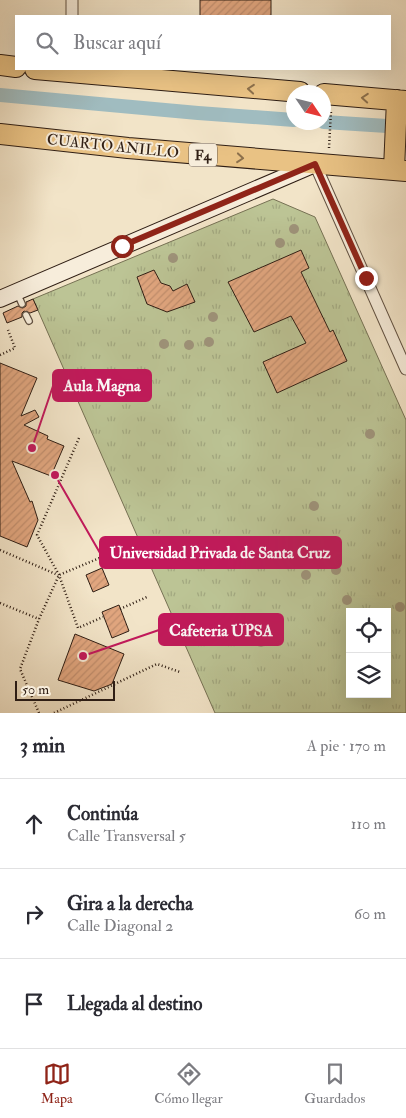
<!DOCTYPE html>
<html lang="es">
<meta charset="utf-8">
<style>
:root{--surface:#fff;--page:#f2f2f3;--text:#2b2b33;--muted:#7c7c81;--line:#e1e1e2;--accent:#8f2418}
body{margin:0;font-family:"IM FELL Double Pica",serif;background:var(--page);color:var(--text)}
.controls{position:absolute;right:15px;bottom:15px;display:grid;overflow:hidden;border-radius:0px;box-shadow:0 5px 20px #0002}
.controls button{width:45px;height:45px;display:grid;place-items:center;padding:0;border:0;border-bottom:1px solid var(--line);background:var(--surface);color:var(--text);font:25px sans-serif}
.compass{position:absolute;left:286px;top:85px;width:45px;height:45px;border-radius:50%;background:var(--surface);box-shadow:0 5px 20px #0002;rotate:125deg}
.scale{position:absolute;left:15px;bottom:12px;width:100px;box-sizing:border-box;padding-left:5px;border:2px solid #2f1e14;border-top:0;font-size:14px;line-height:18px;white-space:nowrap;color:#2f1e14;-webkit-text-stroke:4px #f7eddb;paint-order:stroke}
.stop{position:absolute;width:15px;height:15px;margin:-11px;border:4px solid #8f2418;border-radius:50%;background:#fff}
.stop.end{background:#8f2418;border-color:#fff;box-shadow:0 1px 5px #0008}
.list{margin:0;padding:0;list-style:none}
h2{display:flex;justify-content:space-between;align-items:center;height:65px;margin:0;padding:0 20px;font-size:21px}
h2 small{font-size:16px;font-weight:400;color:var(--muted)}
.list li{display:grid;grid-template-columns:32px 1fr auto;gap:15px;align-items:center;box-sizing:border-box;height:90px;padding:0 20px;border-top:1px solid var(--line)}
.list b{display:block;font-size:19px;white-space:nowrap}
.list p{margin:0;font-size:16px;white-space:nowrap;color:var(--muted)}
.list em{font-size:16px;font-style:normal;color:var(--muted)}
.icon{flex:none;width:28px;height:28px;fill:none;stroke:currentColor;stroke-width:2;stroke-linecap:round;stroke-linejoin:round}
.map{position:relative;flex:none;width:406px;height:713px;overflow:hidden}
.search{position:absolute;background:var(--surface);box-shadow:0 5px 20px #0002;left:15px;right:15px;top:15px;height:55px;display:flex;align-items:center;gap:12px;box-sizing:border-box;padding:0 18px;border-radius:0px;color:var(--muted);font-size:19px}
.sheet{height:335px;background:var(--surface)}
nav{display:flex;justify-content:space-around;align-items:center;box-sizing:border-box;height:70px;border-top:1px solid var(--line);background:var(--surface);font-size:14px;color:var(--muted)}
nav a{display:grid;justify-items:center;gap:2px}
nav .on{color:var(--accent)}
.map>svg:first-child{display:block}
.grass{fill:url(#grass-tufts);stroke:#767154;fill-rule:evenodd}
.lines{fill:none;stroke-linecap:round;stroke-linejoin:round}
.canal{stroke:#a0bcc0;stroke-width:14}
.building{fill:url(#building-hatch);stroke:#2f1e14}
.lane-casing{stroke:#605041;stroke-width:8}
.street-casing{stroke:#605041;stroke-width:13}
.secondary-casing{stroke:#2f1e14;stroke-width:18}
.highway-casing{stroke:#2f1e14;stroke-width:22}
.path{stroke:#2f1e14;stroke-width:2.5;stroke-dasharray:1 2.5;stroke-linecap:butt}
.lane{stroke:#f7eddb;stroke-width:5.5}
.street{stroke:#f7eddb;stroke-width:11}
.secondary{stroke:#f7eddb;stroke-width:16}
.highway{stroke:#e9c284;stroke-width:20}
.tree{fill:#9e937a}
.oneway{stroke:#8c704c}
.route{stroke:#8f2418;stroke-width:6}
.labels{text-anchor:middle;stroke-width:4;stroke-linejoin:round;paint-order:stroke}
.shield{fill:#f7eddb;stroke:#6b5c50;stroke-width:1}
.shield-label{font-size:14px;font-weight:bold;fill:#2f1e14}
.street-label{font-size:15px;fill:#2f1e14;stroke:#f7eddb}
.leader{fill:none;stroke:#c2185b;stroke-width:2}
.callout-dot{fill:#c2185b;stroke:#f7eddb;stroke-width:2}
.callout{fill:#c2185b;stroke:#c2185b;stroke-width:2}
.callout-label{font-size:16px;text-anchor:middle;font-weight:bold;fill:#fff}
</style>
<div class="map">
<svg width="406" height="713" viewBox="0 0 406 713">
<defs>
<pattern id="grass-tufts" width="24" height="20" patternUnits="userSpaceOnUse" patternTransform="scale(1.25)"><rect width="24" height="20" fill="#bcc495"/><path d="M3 7l-1-3M5 7V3M7 7l1-3M15 17l-1-3M17 17v-4M19 17l1-3" fill="none" stroke="#a2a880"/></pattern>
<pattern id="building-hatch" width="6" height="6" patternUnits="userSpaceOnUse" patternTransform="scale(1.25)"><rect width="6" height="6" fill="#e1a67f"/><path d="M-1 1l2-2M0 6l6-6M5 7l2-2" fill="none" stroke="#c18e6d"/></pattern>
</defs>
<rect width="100%" height="100%" fill="#f2e4c8"/>
<filter id="stains"><feTurbulence type="fractalNoise" baseFrequency=".004" numOctaves="4"/><feColorMatrix values="0 0 0 0 .2 0 0 0 0 .09 0 0 0 0 .02 0 0 0 .5 -.17"/></filter>
<radialGradient id="worn" r=".72"><stop offset=".6" stop-color="#630" stop-opacity="0"/><stop offset="1" stop-color="#630" stop-opacity=".3"/></radialGradient>
<path class="grass" d="M 273,199 L 315,217 L 406,420 L 406,713 L 215,713 L 33,299 ZM 350,612 L 387,612 L 387,694 L 350,694 Z"/>
<g class="lines">
<path class="canal" d="M 0,95 L 198,113 L 294,120
M 324,122 L 387,126"/>
</g>
<path class="building" d="M 200,0 L 271,0 L 271,16 L 200,16 Z
M 301,250 L 309,268 L 301,272 L 330,332 L 333,330 L 347,361 L 277,393 L 263,362 L 306,343 L 291,316 L 254,332 L 228,282 Z
M 154,270 L 161,283 L 170,286 L 173,291 L 187,284 L 195,302 L 167,312 L 147,304 L 137,277 Z
M 33,299 L 38,310 L 30,313 L 24,311 L 22,313 L 22,317 L 7,323 L 3,313 L 18,306 L 23,308 L 26,306 L 26,302 Z
M 0,363 L 37,378 L 21,416 L 35,410 L 39,417 L 24,425 L 48,436 L 47,439 L 64,446 L 51,476 L 12,461 L 30,502 L 32,501 L 38,520 L 27,547 L 0,536 Z
M 102,568 L 109,585 L 93,592 L 86,575 Z
M 119,605 L 129,631 L 112,638 L 102,612 Z
M 75,634 L 124,654 L 112,684 L 94,691 L 58,680 Z"/>
<g class="lines">
<g class="lane-casing">
<path id="lane" d="M 17,293 L 22,304
M 26,315 L 29,321"/>
</g>
<g class="street-casing">
<path id="street" d="M 72,16 L 72,0
M 315,164 L 406,369"/>
</g>
<g class="secondary-casing">
<path id="secondary" d="M 0,299 L 315,164"/>
</g>
<g class="highway-casing">
<path id="highway" d="M 0,65 L 16,67
M 35,69 L 300,92
M 324,94 L 406,101
M 0,134 L 128,148 L 406,171
M 394,169 L 397,100"/>
</g>
<path class="path" d="M 329,148 L 331,111
M 0,355 L 15,348 L 8,330
M 79,438 L 37,535 L 59,575 L 78,628 L 103,617
M 0,550 L 58,575
M 0,603 L 39,619
M 120,609 L 147,597
M 39,713 L 20,669 L 39,619 L 59,575 L 126,547
M 54,713 L 157,664 L 180,672"/>
<use href="#lane" class="lane"/>
<use href="#street" class="street"/>
<use href="#secondary" class="secondary"/>
<use href="#highway" class="highway"/>
</g>
<g class="tree">
<circle cx="294" cy="229" r="5"/>
<circle cx="280" cy="243" r="5"/>
<circle cx="173" cy="258" r="5"/>
<circle cx="213" cy="317" r="5"/>
<circle cx="209" cy="342" r="5"/>
<circle cx="164" cy="344" r="5"/>
<circle cx="189" cy="345" r="5"/>
<circle cx="370" cy="434" r="5"/>
<circle cx="314" cy="506" r="5"/>
<circle cx="336" cy="570" r="5"/>
<circle cx="306" cy="575" r="5"/>
<circle cx="347" cy="600" r="5"/>
<circle cx="400" cy="607" r="5"/>
<circle cx="261" cy="642" r="5"/>
</g>
<defs><path id="oneway-chevron" d="M-2-3.5L2.5 0L-2 3.5" fill="none" stroke-width="1.6" stroke-linecap="round" stroke-linejoin="round" transform="scale(1.25)"/></defs>
<g class="oneway">
<use href="#oneway-chevron" transform="translate(251 89) rotate(-175)"/>
<use href="#oneway-chevron" transform="translate(365 98) rotate(-176)"/>
<use href="#oneway-chevron" transform="translate(240 158) rotate(5)"/>
</g>
<g class="lines">
<path class="route" d="M 122,246 L 315,164 L 366,278"/>
</g>
<g class="labels">
<rect class="shield" x="189" y="143.5" width="28" height="23" rx="4"/>
<g class="shield-label">
<text x="203" y="160">F4</text>
</g>
<g class="street-label">
<text transform="translate(113 146) rotate(6)" y="5">CUARTO ANILLO</text>
</g>
</g>
<path class="leader" d="M32 448L53 386M55 475L100 553M83 656L159 630"/>
<g class="callout-dot">
<circle cx="32" cy="448" r="5"/>
<circle cx="55" cy="475" r="5"/>
<circle cx="83" cy="656" r="5"/>
</g>
<g class="callout">
<rect x="53" y="370" width="98" height="31" rx="5"/>
<rect x="100" y="537" width="241" height="31" rx="5"/>
<rect x="159" y="614" width="124" height="31" rx="5"/>
</g>
<g class="callout-label">
<text x="102" y="391">Aula Magna</text>
<text x="220" y="558">Universidad Privada de Santa Cruz</text>
<text x="221" y="636">Cafeteria UPSA</text>
</g>
<rect width="100%" height="100%" filter="url(#stains)"/>
<rect width="100%" height="100%" fill="url(#worn)"/>
</svg>
<div class="controls">
<button><svg class="icon" aria-label="locate" viewBox="0 0 24 24"><circle cx="12" cy="12" r="6"/><path d="M12 2v4M12 18v4M2 12h4M18 12h4"/></svg></button>
<button><svg class="icon" aria-label="layers" viewBox="0 0 24 24"><path d="M12 4l9 5-9 5-9-5zM3 14l9 5 9-5"/></svg></button>
</div>
<svg class="compass" viewBox="-18 -18 36 36"><path d="M0-13l5 13h-10z" fill="#e53935"/><path d="M0 13l5-13h-10z" fill="#7c7c81"/></svg>
<div class="scale">50 m</div>
<div class="stop" style="left:122px;top:246px"></div>
<div class="stop end" style="left:366px;top:278px"></div>
<div class="search"><svg class="icon" aria-label="search" viewBox="0 0 24 24"><circle cx="10" cy="10" r="6"/><path d="M15 15l6 6"/></svg>Buscar aquí</div>
</div>
<section class="sheet">
<h2>3 min<small>A pie · 170 m</small></h2>
<ul class="list">
<li><svg class="icon" aria-label="ahead" viewBox="0 0 24 24"><path d="M12 20V5M6 11l6-6 6 6"/></svg><div><b>Continúa</b><p>Calle Transversal 5</p></div><em>110 m</em></li>
<li><svg class="icon" aria-label="right" viewBox="0 0 24 24"><path d="M7 20v-9h11M14 6l5 5-5 5"/></svg><div><b>Gira a la derecha</b><p>Calle Diagonal 2</p></div><em>60 m</em></li>
<li><svg class="icon" aria-label="arrive" viewBox="0 0 24 24"><path d="M6 21V4h12l-3 4 3 4H6"/></svg><div><b>Llegada al destino</b></div></li>
</ul>
</section>
<nav>
<a class="on"><svg class="icon" aria-label="map" viewBox="0 0 24 24"><path d="M3 6l6-2 6 2 6-2v14l-6 2-6-2-6 2zM9 4v14M15 6v14"/></svg>Mapa</a>
<a><svg class="icon" aria-label="directions" viewBox="0 0 24 24"><path d="M12 3l9 9-9 9-9-9zM9 14v-3h6M13 9l2 2-2 2"/></svg>Cómo llegar</a>
<a><svg class="icon" aria-label="saved" viewBox="0 0 24 24"><path d="M7 4h10v16l-5-4-5 4z"/></svg>Guardados</a>
</nav>
